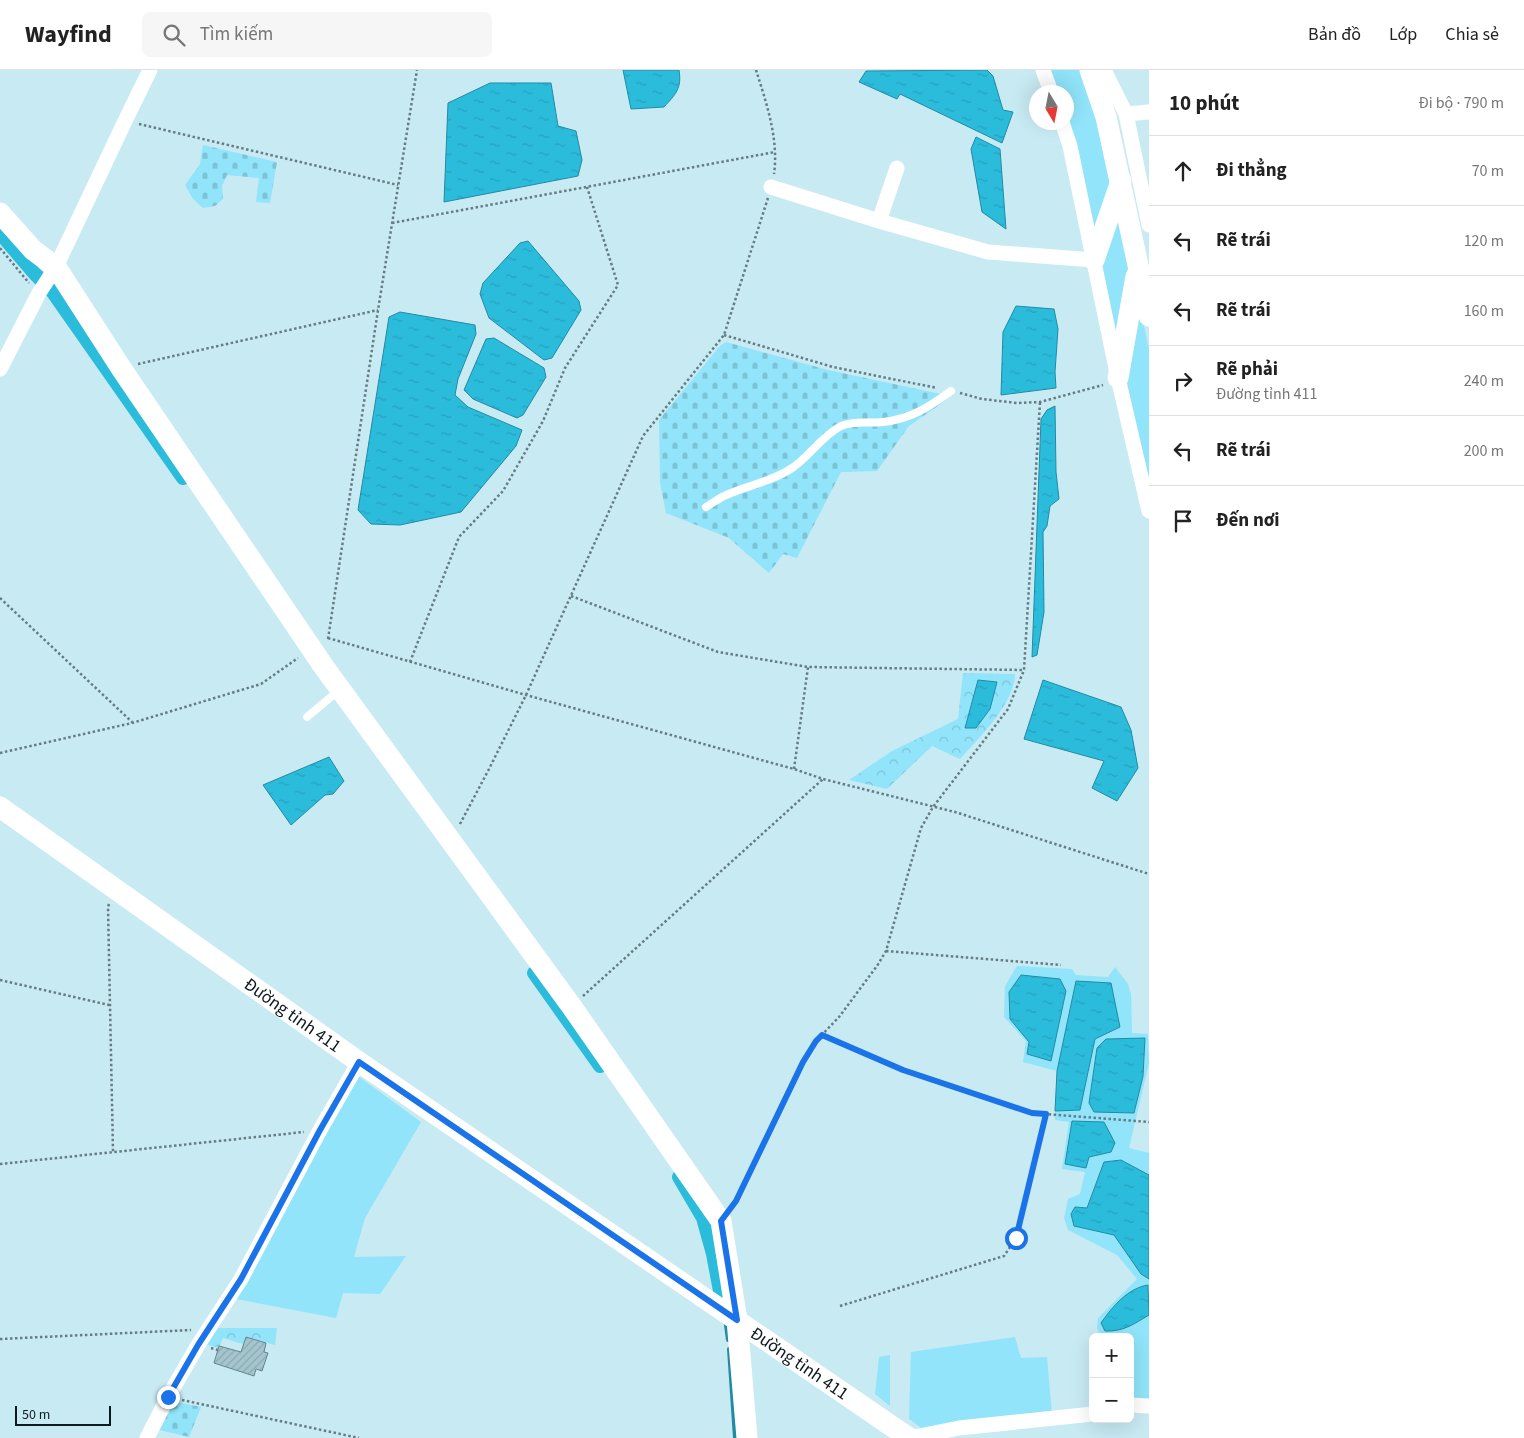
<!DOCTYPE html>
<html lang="vi">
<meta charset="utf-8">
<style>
:root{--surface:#fff;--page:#f6f6f6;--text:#222;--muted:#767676;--line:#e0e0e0}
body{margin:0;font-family:"Source Sans 3",sans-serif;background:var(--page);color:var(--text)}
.controls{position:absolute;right:15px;bottom:15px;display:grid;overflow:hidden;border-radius:8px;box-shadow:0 5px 20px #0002}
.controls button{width:45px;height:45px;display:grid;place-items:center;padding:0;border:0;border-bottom:1px solid var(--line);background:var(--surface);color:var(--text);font:25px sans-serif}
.compass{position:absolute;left:1029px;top:15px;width:45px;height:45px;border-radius:50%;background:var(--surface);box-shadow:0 5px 20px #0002;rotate:170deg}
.scale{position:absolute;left:15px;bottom:12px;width:96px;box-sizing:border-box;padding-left:5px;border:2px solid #0e1a1e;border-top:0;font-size:14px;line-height:18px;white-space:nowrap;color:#0e1a1e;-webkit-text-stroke:4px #c8eaf3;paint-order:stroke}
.stop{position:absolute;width:15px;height:15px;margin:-11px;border:4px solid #1a73e8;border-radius:50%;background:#fff}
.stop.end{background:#1a73e8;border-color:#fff;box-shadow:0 1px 5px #0008}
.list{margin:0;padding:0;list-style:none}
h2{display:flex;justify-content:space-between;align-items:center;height:65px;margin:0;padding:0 20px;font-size:21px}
h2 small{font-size:16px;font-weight:400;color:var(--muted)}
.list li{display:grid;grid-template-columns:32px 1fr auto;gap:15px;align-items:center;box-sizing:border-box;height:70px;padding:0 20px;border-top:1px solid var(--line)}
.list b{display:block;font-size:19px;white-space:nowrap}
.list p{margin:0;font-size:16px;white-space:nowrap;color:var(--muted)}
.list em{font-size:16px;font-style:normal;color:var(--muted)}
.icon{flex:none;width:28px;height:28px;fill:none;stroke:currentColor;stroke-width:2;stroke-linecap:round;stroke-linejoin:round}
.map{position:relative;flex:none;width:1149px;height:1368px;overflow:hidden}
header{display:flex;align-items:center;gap:30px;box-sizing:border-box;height:70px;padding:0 25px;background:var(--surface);border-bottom:1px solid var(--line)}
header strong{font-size:24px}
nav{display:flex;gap:28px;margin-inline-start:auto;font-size:18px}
.search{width:350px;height:45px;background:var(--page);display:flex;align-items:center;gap:12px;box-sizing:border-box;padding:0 18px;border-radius:8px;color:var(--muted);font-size:19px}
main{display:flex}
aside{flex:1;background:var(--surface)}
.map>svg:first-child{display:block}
.grass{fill:#91e4fa}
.forest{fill:url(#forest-crowns)}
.cemetery{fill:url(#cemetery-stones)}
.water{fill:url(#water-ripples);stroke:#228ba3}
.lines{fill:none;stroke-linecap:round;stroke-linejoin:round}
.stream{stroke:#228ba3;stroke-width:4}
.canal{stroke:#2bbcdc;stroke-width:14}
.building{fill:url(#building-hatch);stroke:#65858d}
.path{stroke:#657c82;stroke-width:2.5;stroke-dasharray:2.5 2.5;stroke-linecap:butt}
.service{stroke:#fff;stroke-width:8}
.minor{stroke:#fff;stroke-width:15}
.secondary{stroke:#fff;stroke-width:21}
.route{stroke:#1a73e8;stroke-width:6}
.labels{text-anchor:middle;stroke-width:4;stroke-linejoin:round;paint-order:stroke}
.street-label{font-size:18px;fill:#0e1a1e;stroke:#c8eaf3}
</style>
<header>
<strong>Wayfind</strong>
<div class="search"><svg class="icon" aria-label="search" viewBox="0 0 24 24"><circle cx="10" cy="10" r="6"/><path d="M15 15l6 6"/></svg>Tìm kiếm</div>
<nav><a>Bản đồ</a><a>Lớp</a><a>Chia sẻ</a></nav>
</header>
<main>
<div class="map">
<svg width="1149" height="1368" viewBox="0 0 1149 1368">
<defs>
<pattern id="forest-crowns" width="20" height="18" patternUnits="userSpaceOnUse" patternTransform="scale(1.25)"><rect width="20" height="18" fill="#91e4fa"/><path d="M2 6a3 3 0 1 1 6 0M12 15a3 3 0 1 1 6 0" fill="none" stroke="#7cc3d6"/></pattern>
<pattern id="cemetery-stones" width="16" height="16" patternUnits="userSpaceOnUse" patternTransform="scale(1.25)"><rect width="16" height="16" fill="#91e4fa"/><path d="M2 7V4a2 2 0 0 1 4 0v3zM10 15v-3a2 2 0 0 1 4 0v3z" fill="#7cc3d6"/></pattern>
<pattern id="water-ripples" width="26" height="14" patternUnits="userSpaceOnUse" patternTransform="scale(1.25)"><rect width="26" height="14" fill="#2bbcdc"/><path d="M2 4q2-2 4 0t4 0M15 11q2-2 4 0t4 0" fill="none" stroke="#25a1bc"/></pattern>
<pattern id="building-hatch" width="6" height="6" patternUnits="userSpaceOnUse" patternTransform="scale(1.25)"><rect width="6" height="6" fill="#a4c5ce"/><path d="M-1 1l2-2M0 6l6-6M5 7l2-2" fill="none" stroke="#8ca9b0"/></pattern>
</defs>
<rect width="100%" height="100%" fill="#c8eaf3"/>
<path class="grass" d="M 1047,0 L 1086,0 L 1116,114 L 1095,179 L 1067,52 L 1066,22 L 1055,22 Z
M 1118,127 L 1133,187 L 1118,286 L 1097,190 Z
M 1137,224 L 1149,279 L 1149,423 L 1123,310 Z
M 1017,896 L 1072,899 L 1076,905 L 1108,907 L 1115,897 L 1128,914 L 1131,924 L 1132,963 L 1148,964 L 1149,993 L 1129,1078 L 1149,1083 L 1149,1106 L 1148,1105 L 1087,1138 L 1074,1156 L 1114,1165 L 1141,1204 L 1149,1209 L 1149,1215 L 1138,1217 L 1112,1237 L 1138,1252 L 1149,1245 L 1149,1334 L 1130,1332 L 1130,1267 L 1102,1267 L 1097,1258 L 1098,1248 L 1137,1209 L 1117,1185 L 1068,1160 L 1064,1148 L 1068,1129 L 1080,1124 L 1085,1102 L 1062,1099 L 1069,1052 L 1055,1050 L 1055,1041 L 1080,1039 L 1095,969 L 1076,911 L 1057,1001 L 1023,992 L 1026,971 L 1004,947 L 1005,916 Z
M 358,1006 L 421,1052 L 365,1148 L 354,1187 L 406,1186 L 380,1224 L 343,1223 L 336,1248 L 236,1229 Z
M 1015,1267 L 1021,1288 L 1047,1287 L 1052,1345 L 924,1360 L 909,1349 L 911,1282 Z
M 890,1285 L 890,1336 L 875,1324 L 879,1287 Z"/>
<path class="forest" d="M 963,603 L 1015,604 C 1015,633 979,668 960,689 L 932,676 L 887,719 L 849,710 L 892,681 L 958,649 Z
M 214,1258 L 277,1258 L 275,1275 L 246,1267 L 243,1274 L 223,1268 L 219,1278 L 205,1274 Z"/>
<path class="cemetery" d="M 203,75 L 277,92 L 270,133 L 256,132 L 259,108 L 227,105 L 222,116 L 223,129 L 215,136 L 203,138 L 193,129 L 185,115 L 200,94 Z
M 726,272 L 828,300 L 950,326 L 942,333 L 909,356 L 877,401 L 841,402 L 797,488 L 783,484 L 769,503 L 729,468 L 666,443 L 660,413 L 659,350 L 719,277 Z
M 172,1331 L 201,1337 L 189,1367 L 155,1359 Z"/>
<path class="water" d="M 623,0 L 679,0 C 682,18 676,24 664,37 L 631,39 Z
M 987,0 L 993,6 L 1003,40 L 1013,42 L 1002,73 L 900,24 L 897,29 L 859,12 L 866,1 Z
M 490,13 L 551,13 L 558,56 L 576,61 L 582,90 L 578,106 L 444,132 L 448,33 Z
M 976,67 L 1000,79 L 1006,159 L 982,142 L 971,79 Z
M 528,171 L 579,231 L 581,240 L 552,288 L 544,290 L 489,248 L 480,224 L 483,213 L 520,173 Z
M 1016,236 L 1054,239 L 1058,259 L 1055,302 L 1056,318 L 1001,325 L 1003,262 Z
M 400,242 L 475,255 L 476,264 L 458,309 L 455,325 L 468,337 L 522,360 L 516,376 L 461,442 L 400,455 L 371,454 L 358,440 L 389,247 Z
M 494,268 L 544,298 L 546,307 L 523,345 L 517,348 L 473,329 L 464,320 L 486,269 Z
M 1055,336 L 1056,402 L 1059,429 L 1050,436 L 1047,456 L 1043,462 L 1044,542 L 1037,585 L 1032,587 L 1041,349 L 1047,340 Z
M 978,610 L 997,612 L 990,639 L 976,658 L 965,658 Z
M 1043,610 L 1121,637 L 1131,660 L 1138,698 L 1117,731 L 1092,718 L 1104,691 L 1024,669 Z
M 329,687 L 344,711 L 333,724 L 325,725 L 291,755 L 263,715 Z
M 1021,905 L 1060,909 L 1066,921 L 1051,991 L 1027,984 L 1029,972 L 1010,949 L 1009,922 Z
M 1076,911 L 1111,913 L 1120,957 L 1095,969 L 1080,1040 L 1055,1041 L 1057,1001 Z
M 1145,968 L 1143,1006 L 1134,1043 L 1094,1042 L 1089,1033 L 1097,978 L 1106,969 Z
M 1072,1051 L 1104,1052 L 1115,1073 L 1111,1082 L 1089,1087 L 1086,1098 L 1065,1094 Z
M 1121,1090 L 1149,1105 L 1149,1209 L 1141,1204 L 1114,1165 L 1074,1156 L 1071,1144 L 1075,1137 L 1087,1138 L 1104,1092 Z
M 1148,1215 L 1149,1245 C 1134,1254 1123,1262 1105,1261 L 1101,1253 C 1112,1237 1128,1218 1148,1215 Z"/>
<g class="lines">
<path class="stream" d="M 726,1255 L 728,1270
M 729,1279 L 735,1368"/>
<path class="canal" d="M 0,163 L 34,203 L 52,221 L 183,408
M 534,903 L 600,996
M 679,1107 L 703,1148 L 713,1184 L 720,1221"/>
</g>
<path class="building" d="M 246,1267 L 266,1273 L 264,1282 L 268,1283 L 262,1301 L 256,1299 L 254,1306 L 214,1293 L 219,1276 L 241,1282 Z"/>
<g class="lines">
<path class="path" d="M 756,0 C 766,32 779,69 774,104
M 139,54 L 398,115
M 392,153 L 775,82
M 0,178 L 29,213
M 724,265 L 833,297 L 937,318
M 138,294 L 378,240
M 960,323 L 982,329 L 1017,333 L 1040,332 L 1103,315
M 571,526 L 718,582 L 808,597 L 1024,600
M 0,528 L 132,652
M 328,568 L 526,625 L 794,699 L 823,709 L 955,742 L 1149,804
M 328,569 L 378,240 L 417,0
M 410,592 L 459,467 L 503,421 L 543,351 L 565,298 L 618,215 L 587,117
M 0,683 L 132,653 L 261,614 L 298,588
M 794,699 L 808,597
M 460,754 L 489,699 L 526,625 L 643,366 L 724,265 L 768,128
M 109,834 L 108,837 L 113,1082
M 886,881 L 1061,895
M 0,910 L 109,935
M 583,926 L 823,709
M 823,965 L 903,1000 L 1032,1043 L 1149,1052
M 0,1094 L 304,1062
M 731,1138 L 736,1131 L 803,992 L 816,971 L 839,947 L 877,896 L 886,881 L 921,758 L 933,737 L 1008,639 L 1024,600 L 1040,332
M 840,1236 L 1004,1186 L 1016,1168 L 1046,1044
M 0,1269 L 191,1260
M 211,1278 L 218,1280
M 182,1330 L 359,1368"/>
<path class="service" d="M 706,437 C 711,434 717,430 722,427 C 744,416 768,413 789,400 C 809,388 820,367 841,356 C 855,350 869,354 883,352 C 911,349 929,337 951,321
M 307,647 L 338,621"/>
<path class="minor" d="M 1043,0 L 1051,22
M 1104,0 L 1126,44 L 1149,42
M 1126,44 L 1149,155
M 1062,52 L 1070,76 L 1118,308 L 1149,441
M 771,117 L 879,151 L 988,182 L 1094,190
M 879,151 L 897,98
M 0,299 L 39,223 L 56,197 L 125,51 L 150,0
M 1130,1335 L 1149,1336
M 147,1368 L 168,1327 L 198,1275 L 241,1209 L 320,1060 L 359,992
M 909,1368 L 959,1358 L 1093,1344"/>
<g class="secondary">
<path d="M 1090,0 L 1106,47 L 1149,246"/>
<path d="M 0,143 L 33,180 L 56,197 L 121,298 L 324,597 L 572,937 L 721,1151 L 737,1250 L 747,1368"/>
<path d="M 1094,190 L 1121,111"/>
<path d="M 1118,308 L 1136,206"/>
<path id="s1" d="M 0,737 L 359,992 L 909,1368"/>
</g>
</g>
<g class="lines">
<path class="route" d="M 168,1327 L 198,1275 L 241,1209 L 320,1060 L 359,992 L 737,1250 L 721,1151 L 736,1131 L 803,992 L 816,971 L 822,965 L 903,1000 L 1032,1043 L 1046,1044 L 1016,1168"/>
</g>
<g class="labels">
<g class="street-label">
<text dy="6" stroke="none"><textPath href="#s1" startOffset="359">Đường tỉnh 411</textPath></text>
<text dy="6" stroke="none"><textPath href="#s1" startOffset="974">Đường tỉnh 411</textPath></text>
</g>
</g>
</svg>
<div class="controls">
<button>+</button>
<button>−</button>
</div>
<svg class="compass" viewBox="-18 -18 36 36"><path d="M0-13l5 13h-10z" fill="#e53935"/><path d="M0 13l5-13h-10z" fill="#767676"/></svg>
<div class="scale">50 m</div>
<div class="stop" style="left:1016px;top:1168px"></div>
<div class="stop end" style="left:168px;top:1327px"></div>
</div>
<aside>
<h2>10 phút<small>Đi bộ · 790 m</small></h2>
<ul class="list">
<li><svg class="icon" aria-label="ahead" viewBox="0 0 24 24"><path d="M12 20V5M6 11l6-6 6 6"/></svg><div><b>Đi thẳng</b></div><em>70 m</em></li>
<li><svg class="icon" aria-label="left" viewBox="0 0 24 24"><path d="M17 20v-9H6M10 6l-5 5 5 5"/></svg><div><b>Rẽ trái</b></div><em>120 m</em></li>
<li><svg class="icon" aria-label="left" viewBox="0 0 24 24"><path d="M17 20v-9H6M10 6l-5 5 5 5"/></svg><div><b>Rẽ trái</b></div><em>160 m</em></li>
<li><svg class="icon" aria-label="right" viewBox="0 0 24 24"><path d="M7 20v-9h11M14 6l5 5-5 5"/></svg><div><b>Rẽ phải</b><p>Đường tỉnh 411</p></div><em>240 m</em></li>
<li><svg class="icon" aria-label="left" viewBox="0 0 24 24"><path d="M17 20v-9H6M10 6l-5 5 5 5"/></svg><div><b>Rẽ trái</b></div><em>200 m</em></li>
<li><svg class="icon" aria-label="arrive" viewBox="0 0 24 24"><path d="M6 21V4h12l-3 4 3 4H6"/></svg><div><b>Đến nơi</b></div></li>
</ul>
</aside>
</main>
